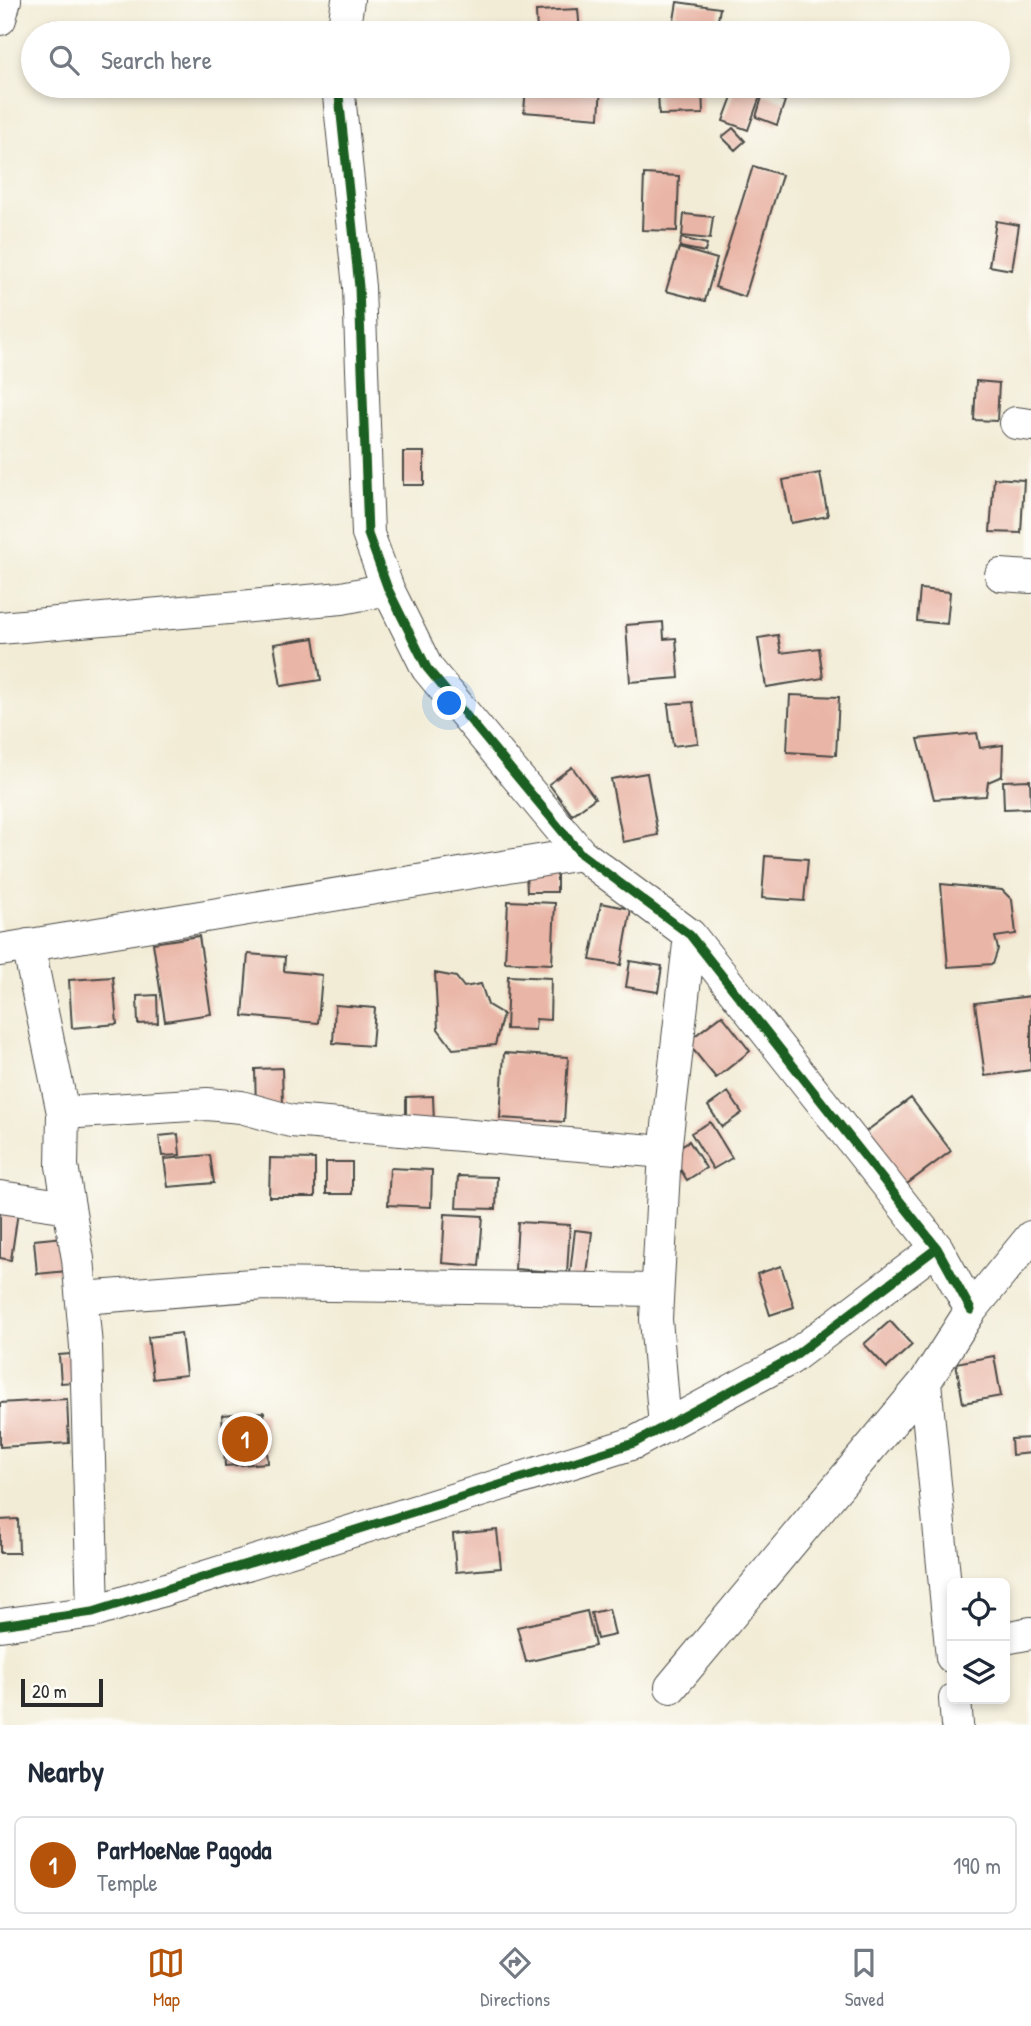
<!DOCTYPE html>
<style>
:root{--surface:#fff;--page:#f2f2f3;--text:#1f2937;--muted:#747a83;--line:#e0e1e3;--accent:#b45309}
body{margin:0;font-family:"Patrick Hand",sans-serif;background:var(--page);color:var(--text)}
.controls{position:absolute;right:21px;bottom:21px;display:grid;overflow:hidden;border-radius:10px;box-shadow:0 4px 10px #0003}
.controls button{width:63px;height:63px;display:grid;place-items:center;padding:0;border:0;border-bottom:2px solid var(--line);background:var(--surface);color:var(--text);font:35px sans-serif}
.scale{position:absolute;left:21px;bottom:18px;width:82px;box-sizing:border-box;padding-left:7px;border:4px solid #2b2b2b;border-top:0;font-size:19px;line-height:24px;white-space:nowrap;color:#2b2b2b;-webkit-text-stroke:5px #fdfcf7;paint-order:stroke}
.you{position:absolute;left:450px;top:704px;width:24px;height:24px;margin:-18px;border:5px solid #fff;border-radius:50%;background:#1a73e8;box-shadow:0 0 0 10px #1a73e833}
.badge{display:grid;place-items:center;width:46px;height:46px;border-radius:50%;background:var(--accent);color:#fff;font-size:23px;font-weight:700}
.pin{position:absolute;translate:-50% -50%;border:4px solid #fff;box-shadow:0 2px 7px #0006}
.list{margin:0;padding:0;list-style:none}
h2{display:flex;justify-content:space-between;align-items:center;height:91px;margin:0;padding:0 28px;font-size:30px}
h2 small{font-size:23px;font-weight:400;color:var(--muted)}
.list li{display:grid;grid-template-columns:46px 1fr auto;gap:21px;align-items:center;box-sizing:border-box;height:98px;margin:0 14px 14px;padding:0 14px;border:2px solid var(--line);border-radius:10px}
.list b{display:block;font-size:26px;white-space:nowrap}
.list p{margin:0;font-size:23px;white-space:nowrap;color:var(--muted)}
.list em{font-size:23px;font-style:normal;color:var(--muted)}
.icon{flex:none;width:38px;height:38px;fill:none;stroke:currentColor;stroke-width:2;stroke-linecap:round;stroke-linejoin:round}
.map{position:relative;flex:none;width:1031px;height:1725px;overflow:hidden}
.search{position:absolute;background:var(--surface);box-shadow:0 4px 10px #0003;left:21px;right:21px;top:21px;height:77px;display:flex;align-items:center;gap:18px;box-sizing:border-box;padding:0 24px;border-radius:38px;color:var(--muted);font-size:26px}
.sheet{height:203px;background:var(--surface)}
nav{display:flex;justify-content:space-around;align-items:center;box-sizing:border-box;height:98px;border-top:2px solid var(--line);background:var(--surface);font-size:19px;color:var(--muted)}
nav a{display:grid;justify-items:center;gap:4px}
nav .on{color:var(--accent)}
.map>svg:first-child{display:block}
.building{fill:#e9b5a6}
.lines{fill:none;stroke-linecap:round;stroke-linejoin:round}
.minor-casing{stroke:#494845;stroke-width:34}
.minor{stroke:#fff;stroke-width:32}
.cycleway-casing{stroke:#fdfcf7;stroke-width:13}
.cycleway{stroke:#1b5e20;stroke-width:9}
</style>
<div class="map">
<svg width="1031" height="1725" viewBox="0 0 1031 1725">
<rect width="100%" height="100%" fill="#fdfcf7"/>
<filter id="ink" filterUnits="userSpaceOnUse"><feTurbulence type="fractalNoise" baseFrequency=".0143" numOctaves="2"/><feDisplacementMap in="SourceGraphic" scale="14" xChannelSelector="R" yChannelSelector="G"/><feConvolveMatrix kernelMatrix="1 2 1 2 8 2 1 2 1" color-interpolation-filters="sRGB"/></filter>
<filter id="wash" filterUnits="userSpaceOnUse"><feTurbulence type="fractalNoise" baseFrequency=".00686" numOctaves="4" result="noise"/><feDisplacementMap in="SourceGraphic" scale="28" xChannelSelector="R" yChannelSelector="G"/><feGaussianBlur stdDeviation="1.57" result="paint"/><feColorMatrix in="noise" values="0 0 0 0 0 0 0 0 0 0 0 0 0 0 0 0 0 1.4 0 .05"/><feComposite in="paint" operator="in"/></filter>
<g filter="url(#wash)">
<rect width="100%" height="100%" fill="#f2ecd6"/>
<g id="blocks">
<path class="building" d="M 677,2 L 720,8 L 716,33 L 672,32 Z
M 578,9 L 580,33 L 537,33 L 536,11 Z
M 50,21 L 79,23 L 78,33 L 49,33 Z
M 526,86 L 601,86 L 599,118 L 524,112 Z
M 658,86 L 702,86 L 703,114 L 659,115 Z
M 736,86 L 763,88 L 748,130 L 723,121 Z
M 763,94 L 785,101 L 777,125 L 756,117 Z
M 733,128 L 745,141 L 735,150 L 722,137 Z
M 753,166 L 782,175 L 745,297 L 715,287 Z
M 644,174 L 679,176 L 677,231 L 642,230 Z
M 684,214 L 713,217 L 710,239 L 682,236 Z
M 996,221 L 1019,225 L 1012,270 L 989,266 Z
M 681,238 L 707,244 L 705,252 L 680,247 Z
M 679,248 L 717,259 L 705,301 L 666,291 Z
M 976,381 L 999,383 L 997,421 L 974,420 Z
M 403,452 L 424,452 L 424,485 L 403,485 Z
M 820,473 L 828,516 L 791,523 L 783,480 Z
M 994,478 L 1024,480 L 1021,533 L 990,532 Z
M 920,589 L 950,592 L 947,624 L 917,621 Z
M 663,622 L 664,639 L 676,638 L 679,678 L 630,682 L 626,625 Z
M 778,635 L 781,653 L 819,648 L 823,678 L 766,687 L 758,638 Z
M 314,638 L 321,680 L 281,686 L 274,644 Z
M 790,695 L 839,697 L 836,755 L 787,752 Z
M 693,702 L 698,743 L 673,746 L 668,704 Z
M 977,733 L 980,748 L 1003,745 L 1002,776 L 988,782 L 986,796 L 934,799 L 918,739 Z
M 572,767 L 595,798 L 572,815 L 549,784 Z
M 647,773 L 658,835 L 623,842 L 611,779 Z
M 1030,780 L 1031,808 L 1004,809 L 1003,781 Z
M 765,856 L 808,859 L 804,901 L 762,898 Z
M 526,872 L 557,872 L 557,892 L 527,892 Z
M 941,884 L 1002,890 L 1012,900 L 1016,934 L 995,937 L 998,949 L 993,964 L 948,967 Z
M 508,901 L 555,903 L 552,964 L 505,962 Z
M 601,903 L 631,909 L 621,965 L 590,960 Z
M 199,936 L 211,1014 L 165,1021 L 153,943 Z
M 248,954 L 285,957 L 284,971 L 322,975 L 318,1023 L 243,1016 Z
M 630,961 L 662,966 L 658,992 L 626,987 Z
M 435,973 L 456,977 L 464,987 L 481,984 L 488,1005 L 503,1014 L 495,1045 L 453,1049 L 438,1029 Z
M 508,976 L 551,978 L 550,1020 L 536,1019 L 535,1030 L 506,1029 Z
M 113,977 L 117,1024 L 72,1028 L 69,980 Z
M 157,995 L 158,1023 L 138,1024 L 137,996 Z
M 1031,996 L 1031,1070 L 985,1076 L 975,1003 Z
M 335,1005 L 375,1008 L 372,1046 L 333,1043 Z
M 722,1015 L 750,1051 L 716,1078 L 687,1042 Z
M 504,1053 L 568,1057 L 564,1122 L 500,1118 Z
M 282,1068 L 283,1106 L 256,1108 L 255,1069 Z
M 728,1092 L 742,1113 L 722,1127 L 708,1106 Z
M 433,1096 L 434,1123 L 406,1124 L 406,1097 Z
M 911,1098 L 951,1151 L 904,1186 L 864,1133 Z
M 710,1122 L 732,1158 L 713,1169 L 691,1133 Z
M 178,1134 L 180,1155 L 162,1156 L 159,1136 Z
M 689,1141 L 706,1168 L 687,1180 L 670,1153 Z
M 210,1155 L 214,1183 L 168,1187 L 164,1159 Z
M 270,1158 L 315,1159 L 315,1197 L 269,1197 Z
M 326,1162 L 352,1162 L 352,1194 L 326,1194 Z
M 390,1168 L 432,1170 L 431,1207 L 388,1205 Z
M 458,1176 L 497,1177 L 496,1209 L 456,1208 Z
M 0,1209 L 18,1212 L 11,1260 L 0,1258 Z
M 445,1214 L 483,1216 L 479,1266 L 442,1263 Z
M 518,1222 L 570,1225 L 567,1273 L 515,1269 Z
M 575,1230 L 592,1232 L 586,1284 L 569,1282 Z
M 64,1237 L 67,1271 L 37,1274 L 34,1240 Z
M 781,1266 L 794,1307 L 770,1315 L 757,1274 Z
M 890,1321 L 912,1345 L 887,1368 L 864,1344 Z
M 181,1333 L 186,1375 L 153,1379 L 148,1337 Z
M 83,1353 L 85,1381 L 61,1383 L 59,1355 Z
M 994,1356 L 1001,1396 L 963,1403 L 956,1363 Z
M 67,1399 L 69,1443 L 0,1447 L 0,1403 Z
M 264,1412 L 268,1463 L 225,1466 L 222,1415 Z
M 1031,1438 L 1031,1453 L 1012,1455 L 1011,1439 Z
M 18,1519 L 19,1553 L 0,1553 L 0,1520 Z
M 497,1530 L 501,1568 L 456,1572 L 453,1534 Z
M 609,1609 L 615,1635 L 597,1639 L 591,1613 Z
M 587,1611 L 595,1646 L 526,1662 L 517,1627 Z"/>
</g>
</g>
<g filter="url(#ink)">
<use href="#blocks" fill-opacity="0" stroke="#494845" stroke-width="2"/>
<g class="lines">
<g class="minor-casing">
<path id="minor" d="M 0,19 L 5,0
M 343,33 L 348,0
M 338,86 L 359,287 L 368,534 L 388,589 L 427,668 L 581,854 L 690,935 L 937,1248 L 971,1310
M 1016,423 L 1031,425
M 1001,575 L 1031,577
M 0,628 L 342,598 L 388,589
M 28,945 L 63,1113 L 62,1166 L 78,1259 L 86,1346 L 93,1612
M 0,950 L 581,854
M 63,1113 L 207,1104 L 241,1107 L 291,1121 L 665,1152
M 0,1197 L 69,1207
M 82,1298 L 265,1284 L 657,1290
M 665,1427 L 656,1319 L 665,1152 L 690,935
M 0,1625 L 93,1612 L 634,1443 L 790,1359 L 937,1248
M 1005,1638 L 1031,1633
M 952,1657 L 925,1382 L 971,1310 L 1031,1237
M 671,1687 L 925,1382
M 955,1699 L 957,1725"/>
</g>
<use href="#minor" class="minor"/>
<g class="cycleway-casing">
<path id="cycleway" d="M 338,86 L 359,287 L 368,534 L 388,589 L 427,668 L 581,854 L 690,935 L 937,1248 L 971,1310
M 0,1625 L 93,1612 L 634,1443 L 790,1359 L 937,1248"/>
</g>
<use href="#cycleway" class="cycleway"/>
</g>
</g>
</svg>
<div class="controls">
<button><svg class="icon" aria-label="locate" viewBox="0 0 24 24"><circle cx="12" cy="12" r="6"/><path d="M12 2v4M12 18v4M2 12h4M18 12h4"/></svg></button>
<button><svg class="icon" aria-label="layers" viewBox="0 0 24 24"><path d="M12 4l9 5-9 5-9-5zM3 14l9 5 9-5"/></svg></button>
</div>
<div class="scale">20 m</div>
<div class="you"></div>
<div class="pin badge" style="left:245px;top:1439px">1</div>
<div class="search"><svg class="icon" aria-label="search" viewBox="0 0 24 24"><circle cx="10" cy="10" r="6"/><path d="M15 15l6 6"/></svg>Search here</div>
</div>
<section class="sheet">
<h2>Nearby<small></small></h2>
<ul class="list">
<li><span class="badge">1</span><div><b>ParMoeNae Pagoda</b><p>Temple</p></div><em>190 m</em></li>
</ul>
</section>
<nav>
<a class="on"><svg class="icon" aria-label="map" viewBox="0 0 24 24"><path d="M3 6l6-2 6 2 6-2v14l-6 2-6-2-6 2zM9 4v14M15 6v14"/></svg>Map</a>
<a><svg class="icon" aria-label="directions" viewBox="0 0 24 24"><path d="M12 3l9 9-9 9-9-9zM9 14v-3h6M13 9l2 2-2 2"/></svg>Directions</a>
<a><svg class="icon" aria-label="saved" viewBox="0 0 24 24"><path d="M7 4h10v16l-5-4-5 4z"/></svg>Saved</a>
</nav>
